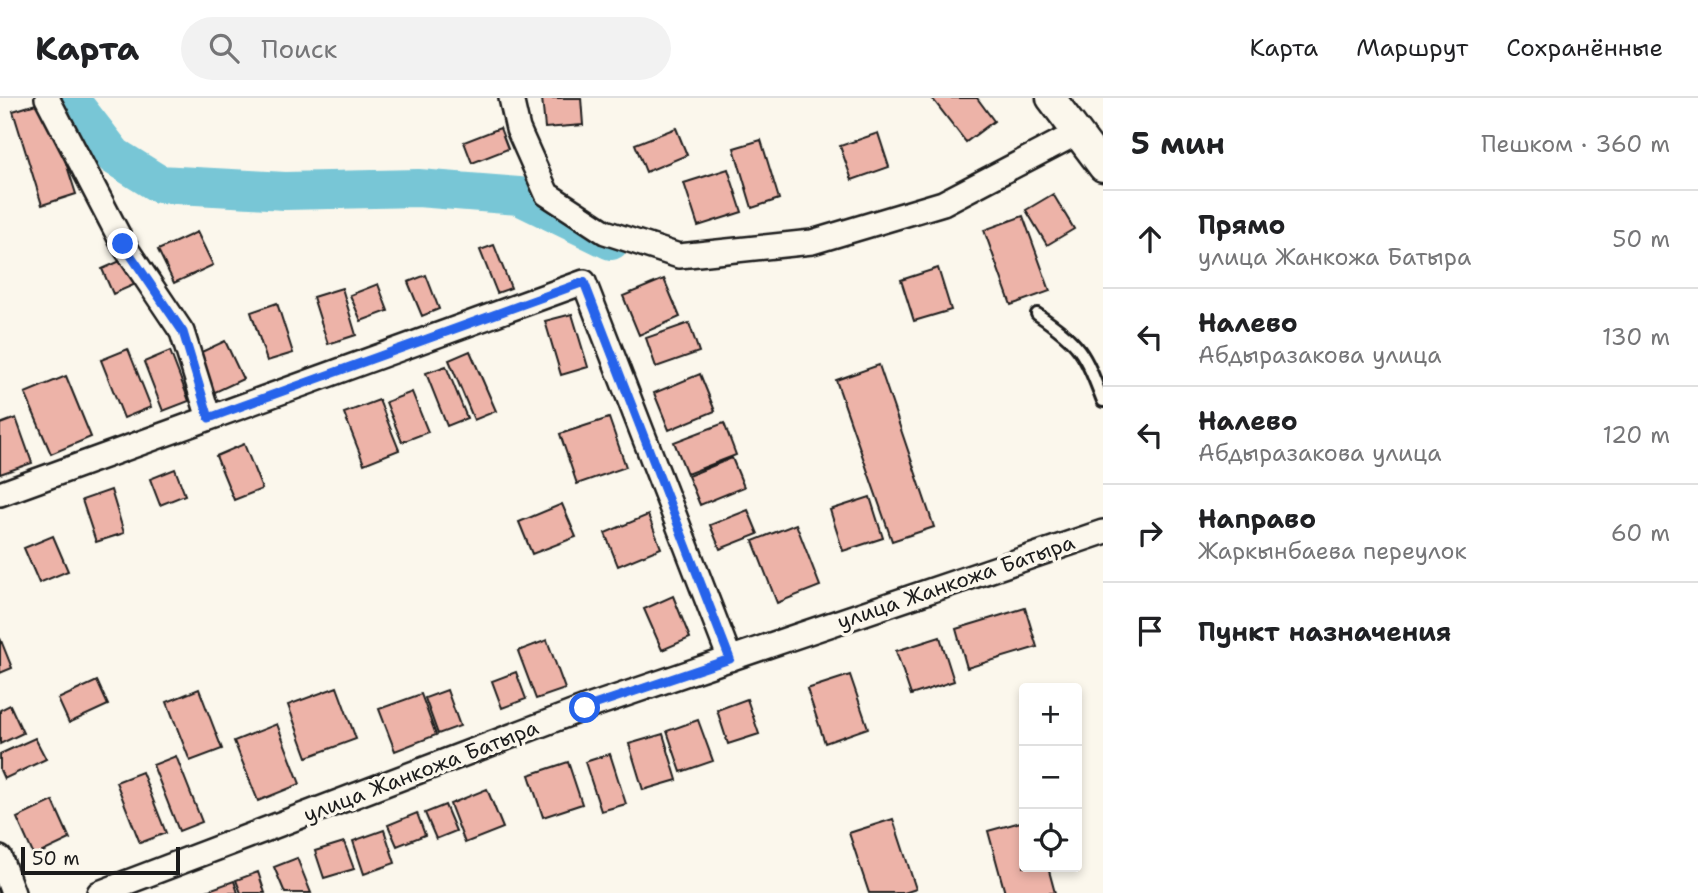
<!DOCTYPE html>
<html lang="ru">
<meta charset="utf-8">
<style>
:root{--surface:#fff;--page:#f2f2f2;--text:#202124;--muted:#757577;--line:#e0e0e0}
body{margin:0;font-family:"Shantell Sans",sans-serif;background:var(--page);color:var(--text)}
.controls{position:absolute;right:21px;bottom:21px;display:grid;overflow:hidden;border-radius:7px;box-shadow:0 4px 10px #0003}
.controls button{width:63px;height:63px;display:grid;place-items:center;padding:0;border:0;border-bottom:2px solid var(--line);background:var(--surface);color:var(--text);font:35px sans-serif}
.scale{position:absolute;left:21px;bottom:18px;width:159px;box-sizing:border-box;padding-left:7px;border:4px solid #1c1c1c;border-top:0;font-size:19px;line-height:24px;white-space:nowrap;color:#1c1c1c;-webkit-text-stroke:5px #fbf7ec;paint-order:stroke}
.stop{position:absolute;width:21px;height:21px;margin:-16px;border:5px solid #2563eb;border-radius:50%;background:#fff}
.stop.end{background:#2563eb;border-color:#fff;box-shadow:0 2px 7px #0008}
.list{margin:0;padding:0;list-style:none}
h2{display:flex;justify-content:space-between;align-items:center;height:91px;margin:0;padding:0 28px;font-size:30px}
h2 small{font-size:23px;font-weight:400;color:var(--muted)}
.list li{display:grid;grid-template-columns:46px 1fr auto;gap:21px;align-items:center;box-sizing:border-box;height:98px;padding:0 28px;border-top:2px solid var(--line)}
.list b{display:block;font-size:26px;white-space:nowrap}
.list p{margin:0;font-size:23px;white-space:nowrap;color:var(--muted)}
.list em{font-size:23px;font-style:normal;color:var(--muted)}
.icon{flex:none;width:38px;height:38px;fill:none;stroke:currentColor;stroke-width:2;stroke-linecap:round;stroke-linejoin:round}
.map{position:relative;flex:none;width:1103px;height:795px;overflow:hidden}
header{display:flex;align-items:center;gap:42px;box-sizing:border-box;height:98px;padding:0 35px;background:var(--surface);border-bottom:2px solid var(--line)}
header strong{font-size:33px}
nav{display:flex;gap:38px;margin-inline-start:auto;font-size:24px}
.search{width:490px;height:63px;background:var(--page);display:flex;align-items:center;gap:18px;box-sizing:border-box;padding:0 24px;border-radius:38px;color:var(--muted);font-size:26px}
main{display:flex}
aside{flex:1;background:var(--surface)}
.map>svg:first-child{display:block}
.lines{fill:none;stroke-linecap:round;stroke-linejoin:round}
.river{stroke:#78c6d6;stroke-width:38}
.building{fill:#edb3a8;stroke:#1c1c1c;stroke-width:2}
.service-casing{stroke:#1c1c1c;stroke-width:16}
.minor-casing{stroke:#1c1c1c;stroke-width:28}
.tertiary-casing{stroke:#1c1c1c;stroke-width:33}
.service{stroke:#fbf7ec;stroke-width:10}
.minor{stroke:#fbf7ec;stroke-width:23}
.tertiary{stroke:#fbf7ec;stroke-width:28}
.route{stroke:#2563eb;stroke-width:9}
.labels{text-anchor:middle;stroke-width:7;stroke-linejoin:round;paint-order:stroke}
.street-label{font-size:21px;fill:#1c1c1c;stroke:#fbf7ec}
</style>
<header>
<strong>Карта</strong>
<div class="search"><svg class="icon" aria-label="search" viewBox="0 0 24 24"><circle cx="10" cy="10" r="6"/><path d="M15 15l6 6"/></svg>Поиск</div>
<nav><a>Карта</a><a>Маршрут</a><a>Сохранённые</a></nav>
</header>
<main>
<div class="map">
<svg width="1103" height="795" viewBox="0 0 1103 795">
<rect width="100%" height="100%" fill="#fbf7ec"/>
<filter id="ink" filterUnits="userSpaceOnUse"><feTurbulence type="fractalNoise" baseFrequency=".0143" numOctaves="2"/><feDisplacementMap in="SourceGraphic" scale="14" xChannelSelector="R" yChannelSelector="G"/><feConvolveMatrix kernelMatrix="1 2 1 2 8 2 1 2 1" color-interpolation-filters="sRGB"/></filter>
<g filter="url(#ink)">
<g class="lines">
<path class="river" d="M 69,0 L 114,58 L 159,86 L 285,93 L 418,90 L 519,98 L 611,143"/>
</g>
<path class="building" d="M 542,0 L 581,0 L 583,27 L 545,30 Z
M 932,0 L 977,0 L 994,23 L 966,44 Z
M 46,3 L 76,96 L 42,107 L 13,13 Z
M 500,30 L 508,51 L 472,65 L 464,44 Z
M 676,30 L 687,57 L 646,74 L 635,46 Z
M 878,35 L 889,69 L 852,82 L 840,48 Z
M 761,42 L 779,101 L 752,110 L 734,50 Z
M 728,71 L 742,114 L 698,128 L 684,85 Z
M 1053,96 L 1074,131 L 1047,147 L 1026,112 Z
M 1023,118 L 1050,193 L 1011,207 L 984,132 Z
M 197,134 L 213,167 L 174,185 L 158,152 Z
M 494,147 L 511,190 L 497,195 L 480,152 Z
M 127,160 L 138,185 L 113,196 L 102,171 Z
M 938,170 L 951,212 L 914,223 L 901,182 Z
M 426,177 L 439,211 L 422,218 L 408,184 Z
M 664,181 L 680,219 L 639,237 L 623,198 Z
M 378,186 L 388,213 L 361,223 L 350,197 Z
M 342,190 L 356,237 L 328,246 L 313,199 Z
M 277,205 L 293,255 L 267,263 L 251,214 Z
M 572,216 L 588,269 L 561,277 L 545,223 Z
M 689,225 L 699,254 L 656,269 L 646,240 Z
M 225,243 L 243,281 L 213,295 L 195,257 Z
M 128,251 L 151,309 L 124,320 L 101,262 Z
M 170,253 L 189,303 L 163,313 L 144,264 Z
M 470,253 L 496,313 L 474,322 L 449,262 Z
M 879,267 L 934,429 L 892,443 L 836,282 Z
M 446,268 L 467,320 L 447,328 L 426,275 Z
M 700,276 L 715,313 L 669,332 L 654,295 Z
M 66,278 L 91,339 L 51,356 L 25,295 Z
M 412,294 L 428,334 L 402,344 L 386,304 Z
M 379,302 L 399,352 L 364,366 L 344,315 Z
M 16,320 L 32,365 L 0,376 L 0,326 Z
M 609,320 L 626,369 L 577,386 L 560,336 Z
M 724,325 L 736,357 L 687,376 L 674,344 Z
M 244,346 L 262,391 L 234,402 L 216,358 Z
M 732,360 L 744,389 L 700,407 L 688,378 Z
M 175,371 L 185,397 L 160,407 L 150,381 Z
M 111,392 L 124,435 L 96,444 L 82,402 Z
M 870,399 L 883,440 L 843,453 L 830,412 Z
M 562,406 L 576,439 L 532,456 L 519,424 Z
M 748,412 L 758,436 L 720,451 L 710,427 Z
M 648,417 L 661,450 L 618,468 L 605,435 Z
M 796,426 L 820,488 L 777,505 L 753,443 Z
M 53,438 L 68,473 L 39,485 L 24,450 Z
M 673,498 L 690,540 L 662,552 L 644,511 Z
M 1025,510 L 1037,549 L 967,570 L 956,531 Z
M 940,539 L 954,583 L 911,597 L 896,553 Z
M 0,540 L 12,570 L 0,575 Z
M 547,542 L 565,591 L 536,601 L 518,553 Z
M 516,574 L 526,601 L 502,610 L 492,583 Z
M 850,577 L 868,630 L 825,645 L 807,591 Z
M 97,583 L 108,607 L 69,625 L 58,601 Z
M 337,589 L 356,641 L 307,659 L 288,607 Z
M 199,591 L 222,651 L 190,663 L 167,604 Z
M 447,592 L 460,628 L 438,636 L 425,600 Z
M 421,596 L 436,637 L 395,653 L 379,611 Z
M 747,601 L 759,636 L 728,646 L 717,612 Z
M 10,607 L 23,635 L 0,646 L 0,612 Z
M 698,622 L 713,663 L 681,674 L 667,633 Z
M 277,626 L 300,686 L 258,703 L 234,643 Z
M 663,636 L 677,682 L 643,692 L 629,646 Z
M 35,640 L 46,661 L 4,681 L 0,672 L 0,656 Z
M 610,656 L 626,706 L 601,713 L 585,664 Z
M 176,658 L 202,724 L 179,733 L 153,667 Z
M 568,664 L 582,706 L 543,719 L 529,677 Z
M 142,674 L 166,735 L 140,745 L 116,684 Z
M 487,691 L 503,730 L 465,745 L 450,706 Z
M 53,703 L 70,741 L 34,758 L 17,720 Z
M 445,707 L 456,733 L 436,741 L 425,715 Z
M 417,715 L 425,737 L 397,748 L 388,727 Z
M 893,721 L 916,791 L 904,795 L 869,795 L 849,735 Z
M 1024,723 L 1024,769 L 1048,769 L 1055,795 L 1005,795 L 988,733 Z
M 384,732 L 395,765 L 364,776 L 353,743 Z
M 344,744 L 354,771 L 324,780 L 315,753 Z
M 297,760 L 311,795 L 285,795 L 274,769 Z
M 258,774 L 265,795 L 241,795 L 236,782 Z
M 234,783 L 238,795 L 207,795 L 206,793 Z"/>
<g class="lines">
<g class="service-casing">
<path id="service" d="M 1037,216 C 1081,246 1084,254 1103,303"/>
</g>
<g class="minor-casing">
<path id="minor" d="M 47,0 L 123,146 L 182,234 L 209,320
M 511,0 L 518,31 L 547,96 L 605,134 L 679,158 L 812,144 L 943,105 L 1077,35
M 0,396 L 584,184 L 730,561
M 0,760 L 13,795
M 99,795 L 585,610 L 1103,434"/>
</g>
<g class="tertiary-casing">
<path id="tertiary" d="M 1051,0 L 1103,69"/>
</g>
<use href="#service" class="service"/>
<use href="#minor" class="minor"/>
<use href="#tertiary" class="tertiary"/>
</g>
</g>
<g class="lines" filter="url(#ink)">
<path class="route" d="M 123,146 L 183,234 L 209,320 L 584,184 L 730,561 L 585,610"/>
</g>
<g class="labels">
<g class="street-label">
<text transform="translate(956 484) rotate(-19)" y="7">улица Жанкожа Батыра</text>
<text transform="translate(421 673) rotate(-21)" y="7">улица Жанкожа Батыра</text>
</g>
</g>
</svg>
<div class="controls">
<button>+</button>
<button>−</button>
<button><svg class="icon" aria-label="locate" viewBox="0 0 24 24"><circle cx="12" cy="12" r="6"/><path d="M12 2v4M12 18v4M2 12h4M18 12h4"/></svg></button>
</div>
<div class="scale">50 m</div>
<div class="stop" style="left:585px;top:610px"></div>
<div class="stop end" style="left:123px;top:146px"></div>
</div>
<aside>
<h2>5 мин<small>Пешком · 360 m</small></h2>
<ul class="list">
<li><svg class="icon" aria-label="ahead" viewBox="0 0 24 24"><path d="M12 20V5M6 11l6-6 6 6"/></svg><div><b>Прямо</b><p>улица Жанкожа Батыра</p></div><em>50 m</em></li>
<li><svg class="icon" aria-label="left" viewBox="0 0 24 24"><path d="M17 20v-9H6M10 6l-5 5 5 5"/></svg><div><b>Налево</b><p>Абдыразакова улица</p></div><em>130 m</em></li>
<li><svg class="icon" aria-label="left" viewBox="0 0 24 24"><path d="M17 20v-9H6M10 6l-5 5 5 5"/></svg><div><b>Налево</b><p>Абдыразакова улица</p></div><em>120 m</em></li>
<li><svg class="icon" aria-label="right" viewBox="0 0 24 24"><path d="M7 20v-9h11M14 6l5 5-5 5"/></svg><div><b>Направо</b><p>Жаркынбаева переулок</p></div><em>60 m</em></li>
<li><svg class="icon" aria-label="arrive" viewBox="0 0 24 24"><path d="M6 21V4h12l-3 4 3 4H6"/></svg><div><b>Пункт назначения</b></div></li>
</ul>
</aside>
</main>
